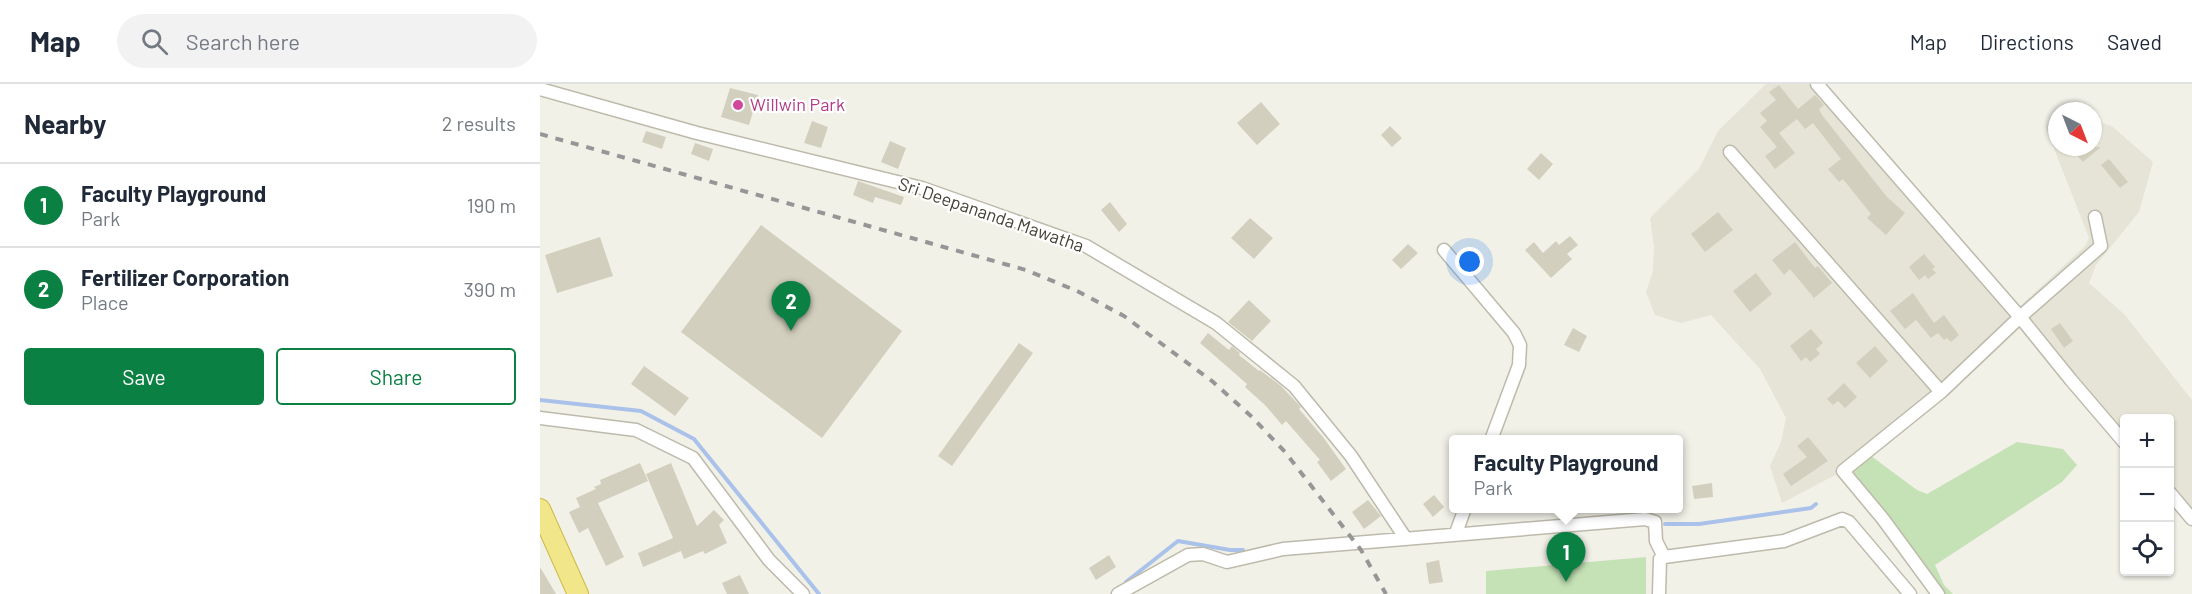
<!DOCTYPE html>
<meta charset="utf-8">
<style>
:root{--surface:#fff;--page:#f2f2f3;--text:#1f2937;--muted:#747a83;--line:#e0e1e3;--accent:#0b8043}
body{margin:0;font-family:Barlow,sans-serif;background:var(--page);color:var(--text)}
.controls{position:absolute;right:18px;bottom:18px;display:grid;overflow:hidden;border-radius:6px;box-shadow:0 2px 4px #0004}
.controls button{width:54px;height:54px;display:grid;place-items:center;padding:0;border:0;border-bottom:2px solid var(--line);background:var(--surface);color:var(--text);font:30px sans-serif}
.compass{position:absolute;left:1508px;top:18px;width:54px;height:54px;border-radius:50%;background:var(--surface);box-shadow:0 2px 4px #0004;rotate:138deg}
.you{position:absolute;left:930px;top:178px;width:21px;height:21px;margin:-15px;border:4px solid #fff;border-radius:50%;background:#1a73e8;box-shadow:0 0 0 9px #1a73e833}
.badge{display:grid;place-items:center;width:39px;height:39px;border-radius:50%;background:var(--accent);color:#fff;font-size:20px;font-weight:700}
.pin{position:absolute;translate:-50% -50px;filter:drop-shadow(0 2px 3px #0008)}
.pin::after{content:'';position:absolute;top:32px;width:21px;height:18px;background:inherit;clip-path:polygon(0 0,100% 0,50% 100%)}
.popup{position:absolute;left:909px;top:351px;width:234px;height:78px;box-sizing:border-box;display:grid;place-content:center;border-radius:6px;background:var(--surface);filter:drop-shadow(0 2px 4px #0005);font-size:20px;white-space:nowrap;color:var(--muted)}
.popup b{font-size:22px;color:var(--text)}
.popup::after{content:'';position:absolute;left:50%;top:100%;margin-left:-12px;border:12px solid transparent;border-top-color:var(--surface)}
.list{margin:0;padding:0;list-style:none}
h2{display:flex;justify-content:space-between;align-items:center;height:78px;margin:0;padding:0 24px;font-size:26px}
h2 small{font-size:20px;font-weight:400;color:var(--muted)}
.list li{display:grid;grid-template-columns:39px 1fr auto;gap:18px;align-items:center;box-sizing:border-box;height:84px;padding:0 24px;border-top:2px solid var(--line)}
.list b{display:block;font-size:22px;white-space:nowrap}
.list p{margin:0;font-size:20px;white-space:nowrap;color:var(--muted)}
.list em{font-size:20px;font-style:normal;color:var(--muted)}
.actions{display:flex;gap:12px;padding:18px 24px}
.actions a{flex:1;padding:14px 0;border:2px solid var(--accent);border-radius:6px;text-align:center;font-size:21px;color:var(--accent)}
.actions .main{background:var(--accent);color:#fff}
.icon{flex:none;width:33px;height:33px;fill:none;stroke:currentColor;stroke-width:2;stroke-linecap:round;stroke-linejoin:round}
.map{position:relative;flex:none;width:1652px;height:510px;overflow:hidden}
header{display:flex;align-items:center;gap:36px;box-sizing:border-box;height:84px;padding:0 30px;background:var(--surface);border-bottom:2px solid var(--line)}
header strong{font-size:28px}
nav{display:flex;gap:33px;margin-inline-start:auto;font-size:21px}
.search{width:420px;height:54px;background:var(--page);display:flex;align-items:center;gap:15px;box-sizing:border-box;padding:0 21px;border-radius:33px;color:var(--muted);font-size:22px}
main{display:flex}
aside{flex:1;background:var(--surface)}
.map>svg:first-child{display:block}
.residential{fill:#e5e4d6}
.green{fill:#c4e2b5}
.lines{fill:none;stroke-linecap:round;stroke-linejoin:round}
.stream{stroke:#aac2e9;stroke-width:4}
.building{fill:#d2cfbe}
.minor-casing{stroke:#bdbaab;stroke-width:15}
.trunk-casing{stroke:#cdb847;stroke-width:22}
.minor{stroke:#fff;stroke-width:12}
.trunk{stroke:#f2e68a;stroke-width:20}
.rail{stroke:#969696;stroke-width:4;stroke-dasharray:8 8;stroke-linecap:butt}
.hotel-dot{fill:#d1479c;stroke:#fff;stroke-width:2}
.labels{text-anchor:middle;stroke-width:4.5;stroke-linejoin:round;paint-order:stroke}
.hotel-label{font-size:18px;fill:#b23c85;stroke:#fff;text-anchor:start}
.street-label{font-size:18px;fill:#454237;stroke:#fff}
</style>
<header>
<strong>Map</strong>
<div class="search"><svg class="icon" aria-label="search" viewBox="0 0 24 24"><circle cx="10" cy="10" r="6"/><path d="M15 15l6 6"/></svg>Search here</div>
<nav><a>Map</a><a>Directions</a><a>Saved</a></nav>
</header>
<main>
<aside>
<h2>Nearby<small>2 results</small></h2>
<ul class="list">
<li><span class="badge">1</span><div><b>Faculty Playground</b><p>Park</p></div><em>190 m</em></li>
<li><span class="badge">2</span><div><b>Fertilizer Corporation</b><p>Place</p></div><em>390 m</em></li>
</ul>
<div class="actions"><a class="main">Save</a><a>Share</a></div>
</aside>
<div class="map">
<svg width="1652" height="510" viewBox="0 0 1652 510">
<rect width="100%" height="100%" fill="#f2f1e8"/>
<path class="residential" d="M 1226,0 L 1277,0 L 1480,222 L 1545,162 L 1549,154 L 1506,44 L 1510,33 L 1517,29 L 1517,63 L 1553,63 L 1553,35 L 1573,43 L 1613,78 L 1599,128 L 1556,181 L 1549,199 L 1585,231 L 1652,316 L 1652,435 L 1630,409 L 1630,334 L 1584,334 L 1584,358 L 1480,233 L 1303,387 L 1242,419 L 1230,382 L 1241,358 L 1246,334 L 1220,285 L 1171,231 L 1141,239 L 1115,231 L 1106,208 L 1113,187 L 1114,163 L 1110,134 L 1159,85 L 1178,47 Z"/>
<path class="green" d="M 1477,358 L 1523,365 L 1537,381 L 1522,398 L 1395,481 L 1404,501 L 1413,510 L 1398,510 L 1303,387 L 1327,369 L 1377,406 L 1387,410 Z
M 1106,473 L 1106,510 L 946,510 L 946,487 Z"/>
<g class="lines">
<path class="stream" d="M 0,316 L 101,327 L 154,355 L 279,510
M 1125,440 L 1159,440 L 1271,424 L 1276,420
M 586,498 L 638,457 L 690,466 L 703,466"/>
</g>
<path class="building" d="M 1239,1 L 1258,25 L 1275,11 L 1284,21 L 1279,25 L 1282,31 L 1347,113 L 1365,129 L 1346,151 L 1327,134 L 1331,130 L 1303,95 L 1299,98 L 1288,85 L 1301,75 L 1273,39 L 1265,45 L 1257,35 L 1239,49 L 1255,69 L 1235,85 L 1225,72 L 1237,63 L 1220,43 L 1227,37 L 1220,29 L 1236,16 L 1229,8 Z
M 190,4 L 218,11 L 209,41 L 181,33 Z
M 721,18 L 740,40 L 717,61 L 697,39 Z
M 272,37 L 288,43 L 281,64 L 264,59 Z
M 850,42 L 862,54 L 852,63 L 841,51 Z
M 106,47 L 126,53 L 122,65 L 102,58 Z
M 350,57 L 366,64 L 358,85 L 341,78 Z
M 155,59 L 173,65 L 169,77 L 151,70 Z
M 1541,63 L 1561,63 L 1543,78 L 1534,68 Z
M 1001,69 L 1013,80 L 999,96 L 987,85 Z
M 1569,75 L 1588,98 L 1580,104 L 1561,81 Z
M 318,97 L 364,113 L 361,121 L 335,113 L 333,119 L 313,111 Z
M 570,118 L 587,140 L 579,148 L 561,126 Z
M 1178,128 L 1193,146 L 1165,168 L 1151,150 Z
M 710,134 L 733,154 L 714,175 L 691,154 Z
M 221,141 L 362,247 L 282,354 L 141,248 Z
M 1030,152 L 1038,161 L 1027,170 L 1032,175 L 1011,194 L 985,166 L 994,158 L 1003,169 L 1016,157 L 1019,161 Z
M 60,153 L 73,192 L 17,209 L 5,171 Z
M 1255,158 L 1275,184 L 1278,182 L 1292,199 L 1274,214 L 1250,185 L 1244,191 L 1232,176 Z
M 868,160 L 878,169 L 861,185 L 852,176 Z
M 1384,170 L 1395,183 L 1392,185 L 1396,189 L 1388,195 L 1385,191 L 1379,196 L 1369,183 Z
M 1216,189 L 1232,210 L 1210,228 L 1193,207 Z
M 1373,209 L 1394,239 L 1404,231 L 1419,251 L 1411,258 L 1407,254 L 1404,256 L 1398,249 L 1391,254 L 1376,236 L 1365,245 L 1350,227 Z
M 709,216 L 731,237 L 712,257 L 688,238 Z
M 1520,239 L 1533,257 L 1524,264 L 1511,245 Z
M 1033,244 L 1047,252 L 1039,268 L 1024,261 Z
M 1271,245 L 1283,259 L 1276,265 L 1280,270 L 1270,278 L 1266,273 L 1261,277 L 1250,262 Z
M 668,249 L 689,266 L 692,262 L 700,269 L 699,271 L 719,287 L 720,286 L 741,302 L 761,323 L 759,325 L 783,353 L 806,385 L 791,397 L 777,378 L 780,376 L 746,337 L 742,341 L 726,322 L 705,303 L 707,300 L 660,259 Z
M 479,259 L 493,269 L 412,382 L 398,372 Z
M 1335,262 L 1348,277 L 1330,294 L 1316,279 Z
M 104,282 L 149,314 L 135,332 L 91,300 Z
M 1304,299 L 1317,313 L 1305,324 L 1298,317 L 1293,321 L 1287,315 Z
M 1268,353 L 1288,377 L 1251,402 L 1243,390 L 1267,373 L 1257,362 Z
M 100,379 L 108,397 L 58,419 L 84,473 L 66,482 L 48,444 L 39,449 L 29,428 L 40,423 L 36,414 L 56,405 L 54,403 L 61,400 L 60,396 Z
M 131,379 L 157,442 L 174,426 L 184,436 L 179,441 L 187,459 L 165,470 L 163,467 L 144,475 L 141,467 L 103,483 L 98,469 L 133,454 L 106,390 Z
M 1172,399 L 1173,413 L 1154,415 L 1152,402 Z
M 894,411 L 904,423 L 893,433 L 883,420 Z
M 828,416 L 841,432 L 824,445 L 812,428 Z
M 569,471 L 576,483 L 556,496 L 549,484 Z
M 899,476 L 903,498 L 889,500 L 886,479 Z
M 0,483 L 16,510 L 0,510 Z
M 200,491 L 209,510 L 187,510 L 182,499 Z"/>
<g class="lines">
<g class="minor-casing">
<path id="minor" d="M 1277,0 L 1480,233 L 1401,308 L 1303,387 L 1343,435 L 1398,510
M 0,5 L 157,49 L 382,104 L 546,162 L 676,239 L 754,302 L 811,372 L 866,455
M 1190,68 L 1401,308
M 1555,133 L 1561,162 L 1480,233 L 1531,296 L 1584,358
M 904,166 L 974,249 L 980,261 L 979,281 L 951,356
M 0,334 L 96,346 L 153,374 L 229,476 L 263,510
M 1630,409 L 1652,435
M 916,449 L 925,424
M 578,510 L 648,471 L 663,470 L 687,478 L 743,465 L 1105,435 L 1115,438 L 1116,457 L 1124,473
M 1119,510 L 1120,475 L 1124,473 L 1244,457 L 1302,435 L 1309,438 L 1370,510"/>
</g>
<g class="trunk-casing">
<path id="trunk" d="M 0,425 L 38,510"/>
</g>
<use href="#minor" class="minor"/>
<use href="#trunk" class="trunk"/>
<path class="rail" d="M 0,50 L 486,186 L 537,207 L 584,232 L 672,297 L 712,333 L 745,368 L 821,466 L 846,510"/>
</g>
<circle class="hotel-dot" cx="198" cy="21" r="6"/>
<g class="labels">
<g class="hotel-label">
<text x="210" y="27">Willwin Park</text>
</g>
<g class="street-label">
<text transform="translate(451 131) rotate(19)" y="6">Sri Deepananda Mawatha</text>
</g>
</g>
</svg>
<div class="controls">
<button>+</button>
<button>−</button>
<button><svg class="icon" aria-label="locate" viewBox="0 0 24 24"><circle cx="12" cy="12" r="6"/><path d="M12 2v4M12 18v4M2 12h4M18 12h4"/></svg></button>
</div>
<svg class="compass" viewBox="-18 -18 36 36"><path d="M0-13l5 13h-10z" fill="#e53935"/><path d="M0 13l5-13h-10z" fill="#747a83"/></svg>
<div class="you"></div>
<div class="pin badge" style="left:1026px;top:498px">1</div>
<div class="popup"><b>Faculty Playground</b>Park</div>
<div class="pin badge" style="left:251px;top:247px">2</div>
</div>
</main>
